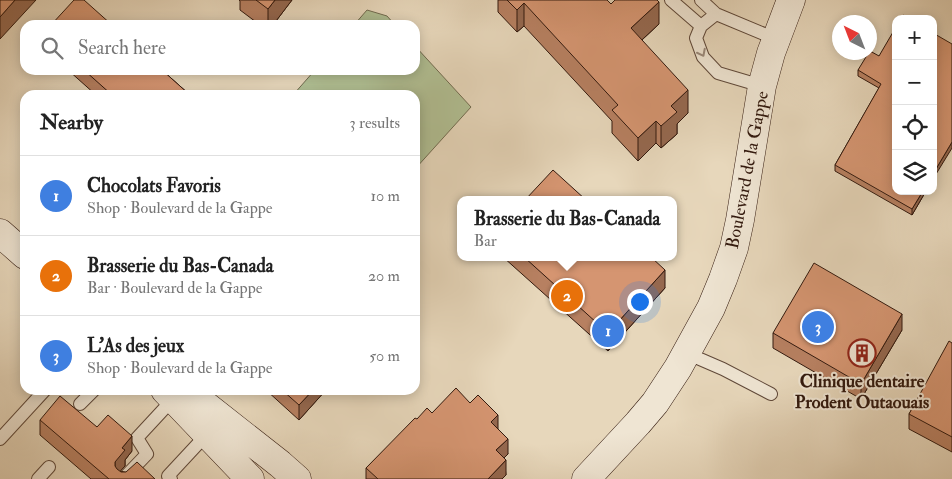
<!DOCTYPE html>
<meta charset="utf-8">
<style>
:root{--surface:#fff;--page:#f6f6f6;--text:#222;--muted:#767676;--line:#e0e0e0;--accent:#8f2418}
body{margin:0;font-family:"IM FELL Double Pica",serif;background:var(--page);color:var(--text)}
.controls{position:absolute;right:15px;top:15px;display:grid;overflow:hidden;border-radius:10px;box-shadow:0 2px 12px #0003}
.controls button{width:45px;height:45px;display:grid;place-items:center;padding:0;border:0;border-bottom:1px solid var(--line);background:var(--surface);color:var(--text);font:25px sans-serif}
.compass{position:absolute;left:832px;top:15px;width:45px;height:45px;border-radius:50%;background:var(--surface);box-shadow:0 2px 12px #0003;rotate:318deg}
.you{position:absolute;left:639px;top:301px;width:18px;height:18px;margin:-12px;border:4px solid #fff;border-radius:50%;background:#1a73e8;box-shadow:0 0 0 8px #1a73e833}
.badge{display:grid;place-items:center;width:32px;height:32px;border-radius:50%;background:var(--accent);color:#fff;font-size:16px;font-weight:700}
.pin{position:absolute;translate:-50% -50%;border:2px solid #fff;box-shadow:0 1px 5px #0006}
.popup{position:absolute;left:457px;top:196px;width:220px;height:65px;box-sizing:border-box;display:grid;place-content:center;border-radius:10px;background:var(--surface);filter:drop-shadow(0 1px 4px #0005);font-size:16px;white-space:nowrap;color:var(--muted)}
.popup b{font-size:19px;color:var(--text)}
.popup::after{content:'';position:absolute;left:50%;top:100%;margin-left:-10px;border:10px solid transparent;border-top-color:var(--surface)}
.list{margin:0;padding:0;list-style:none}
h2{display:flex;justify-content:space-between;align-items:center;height:65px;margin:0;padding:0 20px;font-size:21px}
h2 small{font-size:16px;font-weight:400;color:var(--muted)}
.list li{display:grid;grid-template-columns:32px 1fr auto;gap:15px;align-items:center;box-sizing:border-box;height:80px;padding:0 20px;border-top:1px solid var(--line)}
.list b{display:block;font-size:19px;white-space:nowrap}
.list p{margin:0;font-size:16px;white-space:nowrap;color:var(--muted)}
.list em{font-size:16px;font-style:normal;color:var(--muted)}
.icon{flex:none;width:28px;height:28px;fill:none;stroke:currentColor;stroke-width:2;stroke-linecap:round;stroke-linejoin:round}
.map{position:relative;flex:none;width:952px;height:479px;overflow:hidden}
.search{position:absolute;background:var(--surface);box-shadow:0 2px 12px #0003;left:20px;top:20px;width:400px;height:55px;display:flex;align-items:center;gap:12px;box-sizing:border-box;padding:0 18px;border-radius:15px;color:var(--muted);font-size:19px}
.panel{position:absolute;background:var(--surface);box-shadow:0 2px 12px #0003;left:20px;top:90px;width:400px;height:305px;border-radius:15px}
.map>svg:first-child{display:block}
.green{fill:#b1bf93;stroke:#726c50}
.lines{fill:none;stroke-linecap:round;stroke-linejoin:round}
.lane-casing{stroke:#5f4839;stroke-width:14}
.secondary-casing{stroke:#32190e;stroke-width:29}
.lane{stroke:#efe5d3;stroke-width:12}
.secondary{stroke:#efe5d3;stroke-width:28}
.wall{fill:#b78061;stroke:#32190e}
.shaded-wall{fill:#95684f;stroke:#32190e}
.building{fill:#d59571;stroke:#32190e}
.oneway{stroke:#9a897a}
.labels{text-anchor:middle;stroke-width:4;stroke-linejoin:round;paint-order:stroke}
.street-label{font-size:18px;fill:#32190e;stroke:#efe5d3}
.poi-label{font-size:18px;font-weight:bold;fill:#32190e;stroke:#efe5d3}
</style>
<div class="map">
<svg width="952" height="479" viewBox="0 0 952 479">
<rect width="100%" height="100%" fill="#e7d7bb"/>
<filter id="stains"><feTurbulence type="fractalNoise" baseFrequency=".004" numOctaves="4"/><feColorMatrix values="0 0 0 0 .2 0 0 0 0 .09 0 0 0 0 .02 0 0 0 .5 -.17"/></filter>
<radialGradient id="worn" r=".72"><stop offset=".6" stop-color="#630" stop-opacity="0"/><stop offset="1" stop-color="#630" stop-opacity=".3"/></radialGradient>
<path class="green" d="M 367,10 L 387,16 L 395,25 L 354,25 Z
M 415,46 L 471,107 L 415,169 L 415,95 L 293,95 L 315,70 L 415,70 Z"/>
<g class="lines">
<g class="lane-casing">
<path id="lane" d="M 671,0 L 701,26
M 701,0 L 716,14 L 776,39
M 716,14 L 701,26 L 696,38 L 703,57 L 718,73 L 762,86
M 686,353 L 723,369 L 771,394
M 80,404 L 94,390
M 0,439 L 45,390
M 38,479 L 49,467
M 123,479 L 147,454 L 137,438 L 175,397
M 171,479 L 168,476 L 208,433"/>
</g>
<g class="secondary-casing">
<path id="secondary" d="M 0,233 L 25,255
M 165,390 L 250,479
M 186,390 L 280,464 L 297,479
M 586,479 L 638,423 L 655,403 L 678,368 L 711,308 L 723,279 L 734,248 L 740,220 L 762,86 L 771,53 L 791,0"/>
</g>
<use href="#lane" class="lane"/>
<use href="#secondary" class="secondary"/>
</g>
<path class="wall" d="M 239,0 L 292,0 L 273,25 L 260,25 L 240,10 L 240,1 Z
M 498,0 L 607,0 L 611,4 L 659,24 L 642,40 L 688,113 L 677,124 L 677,134 L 661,148 L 656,143 L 638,161 L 612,133 L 612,121 L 524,26 L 517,32 L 498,12 Z
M 879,56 L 896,191 L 926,191 L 912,215 L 835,171 L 835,165 L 879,88 L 858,76 L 858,70 Z
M 68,70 L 162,70 L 190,95 L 96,95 Z
M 503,257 L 651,257 L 665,288 L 608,351 Z
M 902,330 L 861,399 L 773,348 L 773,333 Z
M 952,343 L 952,452 L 909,429 L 909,414 Z
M 266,390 L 326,390 L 299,420 Z
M 432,413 L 498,430 L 508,454 L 504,458 L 506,475 L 502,479 L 366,479 L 366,468 L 417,419 Z
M 40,420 L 97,427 L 132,451 L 125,460 L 125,466 L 120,471 L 155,479 L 91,479 L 40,435 Z"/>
<path class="shaded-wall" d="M 15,0 L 36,0 L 0,39 L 0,17 Z
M 275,0 L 292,0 L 273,25 L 268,25 L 268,9 Z
M 659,2 L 659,24 L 631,50 L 631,28 Z
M 524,3 L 524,26 L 517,32 L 517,10 Z
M 688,90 L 688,113 L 677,124 L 677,134 L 661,148 L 661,126 L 671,106 Z
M 656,121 L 656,143 L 638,161 L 638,138 Z
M 952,142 L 952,148 L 933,179 L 933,174 Z
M 923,191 L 926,191 L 912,215 L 912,209 Z
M 665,270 L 665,288 L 608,351 L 608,333 Z
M 902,314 L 902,330 L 861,399 L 861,384 Z
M 313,390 L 326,390 L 299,420 L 299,405 Z
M 498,415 L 498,430 L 491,422 Z
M 132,436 L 132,451 L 125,460 L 125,466 L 115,477 L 115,462 L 122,448 Z
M 508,439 L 508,454 L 496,466 L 496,450 Z
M 506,460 L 506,475 L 502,479 L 488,479 Z"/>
<path class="building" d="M 0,0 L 15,0 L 0,17 Z
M 74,0 L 84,0 L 112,25 L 51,25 Z
M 256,0 L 275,0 L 268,9 Z
M 507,0 L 607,0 L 611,4 L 615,0 L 657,0 L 659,2 L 631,28 L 688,90 L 671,106 L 677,112 L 661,126 L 656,121 L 638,138 L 612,110 L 618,105 L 524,3 L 517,10 Z
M 903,15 L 909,19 L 901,19 Z
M 896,27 L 896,191 L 923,191 L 912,209 L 835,165 L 881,84 L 858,70 L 869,52 L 870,52 L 870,51 L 879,56 Z
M 933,33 L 952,44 L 952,142 L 933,174 Z
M 84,70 L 162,70 L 190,95 L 112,95 Z
M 553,170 L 586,200 L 525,200 Z
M 524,257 L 651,257 L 665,270 L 608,333 Z
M 814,263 L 902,314 L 861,384 L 773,333 Z
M 949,341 L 952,343 L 952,437 L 909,414 Z
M 456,388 L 470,403 L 478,395 L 498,415 L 491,422 L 508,439 L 496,450 L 506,460 L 488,479 L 378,479 L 366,468 L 415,418 L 417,419 L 427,408 L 432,413 Z
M 282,390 L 313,390 L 299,405 Z
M 60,396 L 97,427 L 108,415 L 132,436 L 122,448 L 125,450 L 115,462 L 115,466 L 117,469 L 121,472 L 126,472 L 137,462 L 155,479 L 109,479 L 40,420 Z"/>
<defs><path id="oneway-chevron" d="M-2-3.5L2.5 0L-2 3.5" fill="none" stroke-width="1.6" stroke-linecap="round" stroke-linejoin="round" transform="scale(1.25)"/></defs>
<use class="oneway" href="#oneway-chevron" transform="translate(702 53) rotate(63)"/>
<defs>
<g id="building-ring" transform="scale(1.4375)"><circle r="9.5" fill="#efe5d3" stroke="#8f2418" stroke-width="1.5"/><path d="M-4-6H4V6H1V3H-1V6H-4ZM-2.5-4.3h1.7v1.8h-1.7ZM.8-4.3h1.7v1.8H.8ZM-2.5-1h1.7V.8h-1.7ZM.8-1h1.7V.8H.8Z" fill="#8f2418"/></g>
</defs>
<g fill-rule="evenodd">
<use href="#building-ring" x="862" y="353"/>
</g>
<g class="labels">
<g class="street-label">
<text transform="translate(747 170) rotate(-79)" y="6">Boulevard de la Gappe</text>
</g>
<g class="poi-label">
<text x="862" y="387">Clinique dentaire<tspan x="862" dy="21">Prodent Outaouais</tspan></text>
</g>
</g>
<rect width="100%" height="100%" filter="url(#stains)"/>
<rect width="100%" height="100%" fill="url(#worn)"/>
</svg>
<div class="controls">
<button>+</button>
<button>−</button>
<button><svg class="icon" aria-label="locate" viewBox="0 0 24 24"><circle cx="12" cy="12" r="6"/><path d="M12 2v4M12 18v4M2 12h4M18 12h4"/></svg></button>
<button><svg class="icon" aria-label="layers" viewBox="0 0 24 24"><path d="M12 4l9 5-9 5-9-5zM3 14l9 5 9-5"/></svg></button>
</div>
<svg class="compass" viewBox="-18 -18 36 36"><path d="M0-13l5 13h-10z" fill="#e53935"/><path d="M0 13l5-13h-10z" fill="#767676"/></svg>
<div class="you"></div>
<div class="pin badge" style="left:608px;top:331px;background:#3f7fe0">1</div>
<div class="pin badge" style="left:567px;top:296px;background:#e8710a">2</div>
<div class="popup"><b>Brasserie du Bas-Canada</b>Bar</div>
<div class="pin badge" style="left:818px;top:327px;background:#3f7fe0">3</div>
<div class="search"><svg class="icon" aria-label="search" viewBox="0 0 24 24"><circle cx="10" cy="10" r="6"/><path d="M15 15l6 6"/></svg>Search here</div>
<section class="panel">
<h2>Nearby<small>3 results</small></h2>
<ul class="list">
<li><span class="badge" style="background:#3f7fe0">1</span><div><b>Chocolats Favoris</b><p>Shop · Boulevard de la Gappe</p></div><em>10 m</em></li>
<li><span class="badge" style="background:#e8710a">2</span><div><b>Brasserie du Bas-Canada</b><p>Bar · Boulevard de la Gappe</p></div><em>20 m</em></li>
<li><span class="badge" style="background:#3f7fe0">3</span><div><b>L'As des jeux</b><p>Shop · Boulevard de la Gappe</p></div><em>50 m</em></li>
</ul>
</section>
</div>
